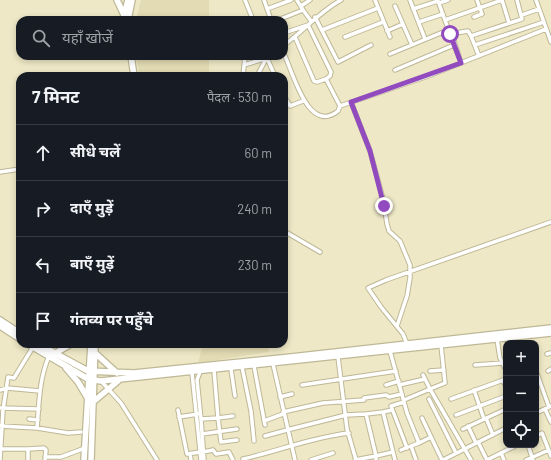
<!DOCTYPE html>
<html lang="hi">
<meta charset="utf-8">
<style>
:root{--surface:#171b24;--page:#242831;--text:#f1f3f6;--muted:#9ea1a6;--line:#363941}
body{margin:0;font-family:Barlow,"Noto Sans Devanagari",sans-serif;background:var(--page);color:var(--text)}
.controls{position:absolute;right:12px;bottom:12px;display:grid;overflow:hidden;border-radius:8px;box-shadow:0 2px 6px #0003}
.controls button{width:36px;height:36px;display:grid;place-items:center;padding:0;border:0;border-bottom:1px solid var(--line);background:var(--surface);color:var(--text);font:20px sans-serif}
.stop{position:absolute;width:12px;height:12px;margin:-9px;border:3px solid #924bbf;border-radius:50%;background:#fff}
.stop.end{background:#924bbf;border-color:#fff;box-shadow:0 1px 4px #0008}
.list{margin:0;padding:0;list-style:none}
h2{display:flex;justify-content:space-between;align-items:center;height:52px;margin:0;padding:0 16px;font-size:17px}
h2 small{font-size:13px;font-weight:400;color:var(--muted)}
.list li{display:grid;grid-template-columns:26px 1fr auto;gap:12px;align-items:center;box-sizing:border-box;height:56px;padding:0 16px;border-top:1px solid var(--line)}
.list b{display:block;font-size:15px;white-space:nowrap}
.list em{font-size:13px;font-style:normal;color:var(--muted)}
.icon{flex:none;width:22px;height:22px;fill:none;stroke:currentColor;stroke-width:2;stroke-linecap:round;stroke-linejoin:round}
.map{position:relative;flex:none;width:551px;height:460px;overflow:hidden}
.search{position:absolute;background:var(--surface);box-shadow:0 2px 6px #0003;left:16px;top:16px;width:272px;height:44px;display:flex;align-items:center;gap:10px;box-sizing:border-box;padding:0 14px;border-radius:12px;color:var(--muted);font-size:15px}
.panel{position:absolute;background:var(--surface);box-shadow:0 2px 6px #0003;left:16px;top:72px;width:272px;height:276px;border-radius:12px}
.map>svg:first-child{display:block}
.built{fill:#e2dbb3}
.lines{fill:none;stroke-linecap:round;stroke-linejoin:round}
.street-casing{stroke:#beb897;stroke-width:5.5}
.primary-casing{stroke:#beb897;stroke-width:8}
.street{stroke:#fff;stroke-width:3.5}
.primary{stroke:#fff;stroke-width:5.5}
.route{stroke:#924bbf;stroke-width:5}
</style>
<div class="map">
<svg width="551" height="460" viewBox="0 0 551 460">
<rect width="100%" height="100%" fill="#eee8c6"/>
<path class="built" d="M 141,0 L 209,0 L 209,20 L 136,20 Z
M 136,56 L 209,56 L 209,72 L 233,73 L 232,76 L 139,76 Z
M 203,344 L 268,344 L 269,352 L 198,363 Z"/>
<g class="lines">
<g class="street-casing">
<path id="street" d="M 245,0 L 253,20
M 264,0 L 271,20
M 297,0 L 303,10
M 375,0 L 390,37
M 410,0 L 425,39
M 502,0 L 509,23
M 536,0 L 551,42
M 439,3 L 448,0
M 301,6 L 310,0
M 395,6 L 412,45
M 267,9 L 291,0
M 413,9 L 438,1 L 450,34 L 468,31 L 471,36 L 522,19 L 517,0
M 522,15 L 539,9
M 315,17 L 338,62 L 371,45
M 474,17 L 482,14 L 477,0
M 278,20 L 303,10 L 311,21
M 445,20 L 502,0
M 419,22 L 443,14
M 322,30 L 378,8
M 387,31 L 403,24
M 284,33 L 308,25 L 331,72 L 330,76 L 326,79 L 340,106 L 338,111 C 308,135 293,72 284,54
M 452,35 L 461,63
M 471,36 L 479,56
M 295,37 L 314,81 L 317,82 L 326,79
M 345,37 L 383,22
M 284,45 C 304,31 319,12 341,0
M 475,45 L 544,22
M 390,54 L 448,30
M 244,65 L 267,58 L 275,76
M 395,70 L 454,45
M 243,76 L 245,56
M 257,76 L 267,57
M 284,96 L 290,106 L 303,101
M 351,102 L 370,151 L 383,199 L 387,224 L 389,231 L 400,241 L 410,265 L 410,278 L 407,296 L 397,326
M 340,106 L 428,76 L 546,29
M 0,172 L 20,169
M 284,231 L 320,252
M 497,339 L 500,358 L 506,370
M 407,344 L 403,334 L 381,307 L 368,288 L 386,280 L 551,222
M 441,345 L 445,383 L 430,389 L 471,460
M 390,351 L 407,413 L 419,443 L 411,446 L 416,460
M 547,354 L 551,353
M 338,357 L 347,429 L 356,460
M 273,364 L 295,460
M 475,365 L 503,363
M 254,366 L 265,425
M 242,367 L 251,411 L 254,441
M 231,369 L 235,396
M 430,371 L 444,370
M 536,371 L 549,407
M 548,371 L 551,369
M 200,372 L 197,380 L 201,419 L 218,418 L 214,370
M 192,373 L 201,460
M 503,380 L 506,387
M 101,381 L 121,403 L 157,460
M 302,385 L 396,371
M 386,385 L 399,381
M 399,385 L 425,379
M 0,390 L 7,388 L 40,391
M 474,390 L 484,419
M 280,397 L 292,394
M 364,398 L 386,395 L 389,397 L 402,394
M 429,399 L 456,453
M 451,399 L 506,379
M 404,400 L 430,389 L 423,375
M 404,402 L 391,406 L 407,448
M 0,408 L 39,409
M 545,409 L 551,422
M 178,410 L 187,454 L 200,452
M 392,410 L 383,412 L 395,460
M 536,413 L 551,406
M 366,414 L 383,412
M 456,415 L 506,396
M 233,416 L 218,418 L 221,442 L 237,440
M 179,417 L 198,414
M 422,418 L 431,437
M 486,418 L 493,435
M 29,419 L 38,420
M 201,419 L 204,460
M 264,421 L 283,414 L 283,412 L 323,403 L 364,400
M 0,426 L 37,428 C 39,404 39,379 49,356
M 468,426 L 476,443
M 37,428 L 68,433 L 81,432
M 463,429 L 506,409
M 287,430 L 346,415 L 366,414 L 376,456 L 393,452
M 202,434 L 237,429
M 265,436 L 287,430
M 536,436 L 542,433 L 551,456
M 478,442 L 487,460
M 419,443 L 431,437 L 442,460
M 528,445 L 533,460
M 1,449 L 28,449
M 401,450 L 408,447
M 203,452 L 213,450 L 216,454 L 229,452 L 233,460
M 501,453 L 504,460
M 190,454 L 191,460
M 45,457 L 61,457 L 85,448
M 243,459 C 278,451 313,437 349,433
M 0,460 L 3,410 L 8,377 L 14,378 L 33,347
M 28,460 L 28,449 L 44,448 L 46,450 L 45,460
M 311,460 L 333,453
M 355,460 L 376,456 L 376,460
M 443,460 L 506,428
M 487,460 L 517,445
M 526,460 L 549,450"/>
</g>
<g class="primary-casing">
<path id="primary" d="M 117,0 L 124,15 L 128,19
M 124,15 L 128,0
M 128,20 L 132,0
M 131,56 L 134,76
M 0,320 L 20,333
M 0,326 L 20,339
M 28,344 L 88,379 L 101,381 L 551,333
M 38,344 L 88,371 L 134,373 L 291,357 L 551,328
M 94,352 L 117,373
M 54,354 L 71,344
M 66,368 L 78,382 L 87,397
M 93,402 L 118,381
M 84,460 L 91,344
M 91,460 L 95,344"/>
</g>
<use href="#street" class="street"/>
<use href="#primary" class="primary"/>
</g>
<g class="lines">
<path class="route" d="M 384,206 L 370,151 L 351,102 L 461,63 L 450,34"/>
</g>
</svg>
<div class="controls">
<button>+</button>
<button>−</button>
<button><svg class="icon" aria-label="locate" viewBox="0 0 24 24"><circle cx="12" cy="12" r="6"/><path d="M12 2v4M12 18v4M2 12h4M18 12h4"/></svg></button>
</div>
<div class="stop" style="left:450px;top:34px"></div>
<div class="stop end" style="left:384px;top:206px"></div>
<div class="search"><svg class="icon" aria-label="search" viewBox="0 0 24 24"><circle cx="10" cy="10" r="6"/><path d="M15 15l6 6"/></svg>यहाँ खोजें</div>
<section class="panel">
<h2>7 मिनट<small>पैदल · 530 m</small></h2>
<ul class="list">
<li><svg class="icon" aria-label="ahead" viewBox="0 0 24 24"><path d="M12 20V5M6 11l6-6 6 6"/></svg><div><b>सीधे चलें</b></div><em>60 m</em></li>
<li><svg class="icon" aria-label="right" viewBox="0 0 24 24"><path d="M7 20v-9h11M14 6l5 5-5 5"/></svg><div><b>दाएँ मुड़ें</b></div><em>240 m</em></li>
<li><svg class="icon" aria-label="left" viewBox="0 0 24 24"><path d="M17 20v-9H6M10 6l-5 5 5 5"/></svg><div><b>बाएँ मुड़ें</b></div><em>230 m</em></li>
<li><svg class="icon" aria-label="arrive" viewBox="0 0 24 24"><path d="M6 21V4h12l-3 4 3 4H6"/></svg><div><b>गंतव्य पर पहुँचे</b></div></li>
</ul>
</section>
</div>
